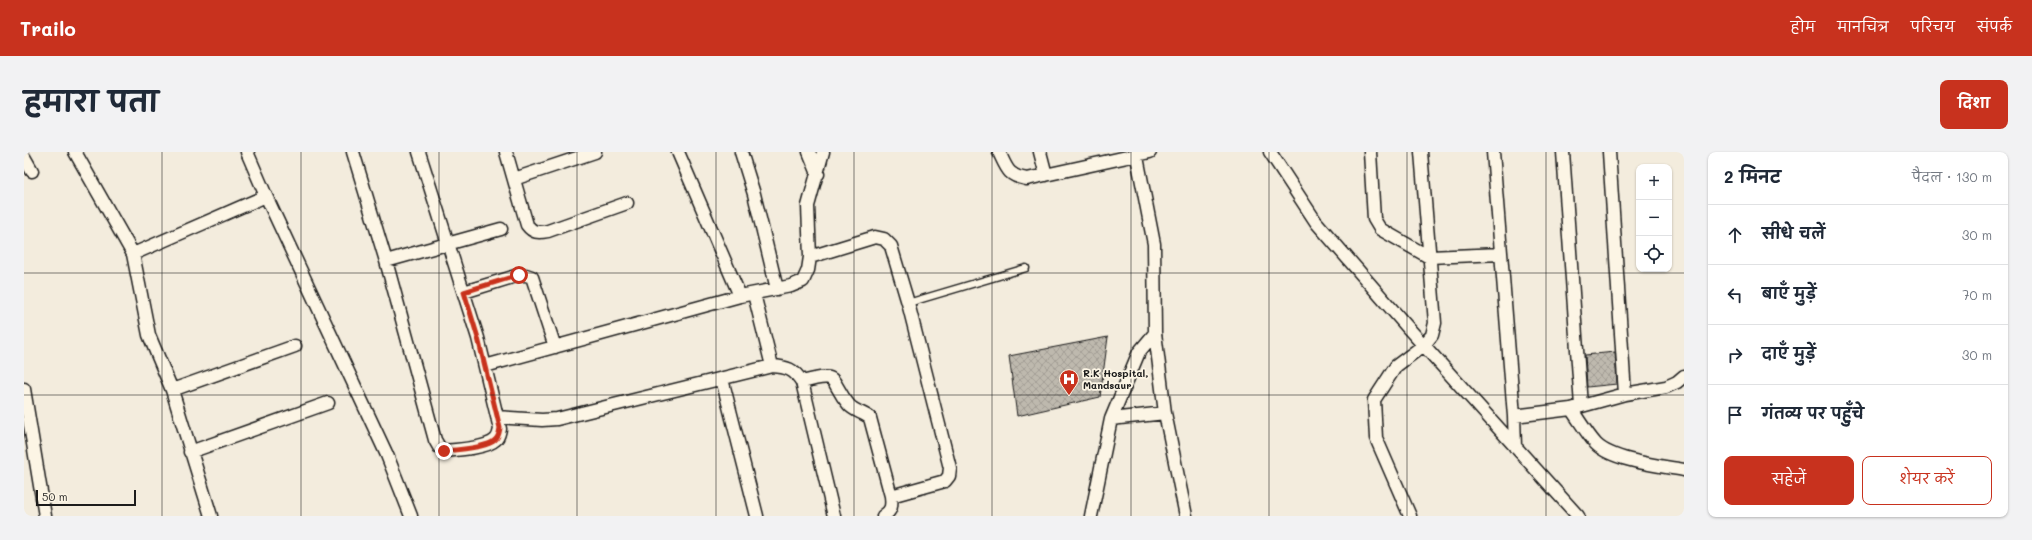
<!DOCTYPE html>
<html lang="hi">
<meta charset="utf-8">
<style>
:root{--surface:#fff;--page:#f2f2f3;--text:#1f2937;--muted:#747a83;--line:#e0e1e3;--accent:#c8321e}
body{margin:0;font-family:Mali,"Playpen Sans Deva",sans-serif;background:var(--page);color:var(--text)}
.controls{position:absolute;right:12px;top:12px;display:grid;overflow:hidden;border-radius:8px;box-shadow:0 1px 3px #0004}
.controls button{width:36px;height:36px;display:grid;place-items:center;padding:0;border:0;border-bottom:1px solid var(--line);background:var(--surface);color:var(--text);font:20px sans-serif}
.scale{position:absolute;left:12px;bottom:10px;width:100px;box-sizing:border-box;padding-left:4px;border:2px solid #1c1c1c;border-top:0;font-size:11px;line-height:14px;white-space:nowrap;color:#1c1c1c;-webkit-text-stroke:3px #fcf5e5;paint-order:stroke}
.stop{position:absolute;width:12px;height:12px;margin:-9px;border:3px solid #c8321e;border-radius:50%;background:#fff}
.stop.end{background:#c8321e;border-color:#fff;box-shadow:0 1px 4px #0008}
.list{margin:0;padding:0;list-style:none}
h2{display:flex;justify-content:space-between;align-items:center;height:52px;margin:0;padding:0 16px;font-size:17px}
h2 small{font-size:13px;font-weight:400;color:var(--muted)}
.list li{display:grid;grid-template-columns:26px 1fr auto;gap:12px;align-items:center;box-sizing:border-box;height:60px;padding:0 16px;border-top:1px solid var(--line)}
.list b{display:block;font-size:15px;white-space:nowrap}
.list em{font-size:13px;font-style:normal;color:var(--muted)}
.actions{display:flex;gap:8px;padding:12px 16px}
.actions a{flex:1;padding:9px 0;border:1px solid var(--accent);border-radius:8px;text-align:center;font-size:14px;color:var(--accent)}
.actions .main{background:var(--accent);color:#fff}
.icon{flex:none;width:22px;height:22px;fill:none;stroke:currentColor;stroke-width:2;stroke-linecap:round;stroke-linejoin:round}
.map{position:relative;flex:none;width:1660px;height:364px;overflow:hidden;border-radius:8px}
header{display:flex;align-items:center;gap:24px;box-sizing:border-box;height:56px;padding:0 20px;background:var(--accent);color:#fff}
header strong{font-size:19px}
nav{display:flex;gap:22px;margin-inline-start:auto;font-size:14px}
.intro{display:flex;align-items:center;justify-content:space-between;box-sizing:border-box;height:96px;padding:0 24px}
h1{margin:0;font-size:28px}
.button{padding:10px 18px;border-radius:8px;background:var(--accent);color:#fff;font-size:14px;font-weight:700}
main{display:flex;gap:24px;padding:0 24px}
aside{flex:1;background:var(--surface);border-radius:8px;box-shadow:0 1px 3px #0004}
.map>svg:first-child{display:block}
.building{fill:url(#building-cross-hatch);stroke:#1c1c1c}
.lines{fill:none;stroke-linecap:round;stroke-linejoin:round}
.lane-casing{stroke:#1c1c1c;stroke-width:9}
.street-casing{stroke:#1c1c1c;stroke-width:15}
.lane{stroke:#fcf5e5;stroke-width:6}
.street{stroke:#fcf5e5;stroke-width:12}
.route{stroke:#c8321e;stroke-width:5}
.grid{fill:none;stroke:#1c1c1c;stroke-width:1;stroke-opacity:0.55}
.labels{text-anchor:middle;stroke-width:3.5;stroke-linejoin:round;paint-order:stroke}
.poi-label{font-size:10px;font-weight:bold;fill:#1c1c1c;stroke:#fcf5e5;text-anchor:start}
</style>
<header>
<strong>Trailo</strong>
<nav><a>होम</a><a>मानचित्र</a><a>परिचय</a><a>संपर्क</a></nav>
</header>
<div class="intro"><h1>हमारा पता</h1><a class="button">दिशा</a></div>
<main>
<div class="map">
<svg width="1660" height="364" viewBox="0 0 1660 364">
<defs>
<pattern id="building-cross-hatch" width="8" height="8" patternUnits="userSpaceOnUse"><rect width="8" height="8" fill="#beb9ae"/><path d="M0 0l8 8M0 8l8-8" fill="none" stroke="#a39e95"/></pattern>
</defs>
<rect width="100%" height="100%" fill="#f3ecdd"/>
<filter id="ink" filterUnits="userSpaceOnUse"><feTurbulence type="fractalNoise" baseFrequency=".025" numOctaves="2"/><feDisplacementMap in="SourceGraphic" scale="8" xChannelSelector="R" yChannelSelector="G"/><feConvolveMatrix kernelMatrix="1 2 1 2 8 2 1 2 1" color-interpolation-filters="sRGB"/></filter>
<g filter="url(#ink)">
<path class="building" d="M 1084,185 L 1076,245 L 993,264 L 985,204 Z
M 1591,200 L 1593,232 L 1563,235 L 1561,203 Z"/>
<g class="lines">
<g class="lane-casing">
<path id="lane" d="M 884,151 L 1002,116"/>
</g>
<g class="street-casing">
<path id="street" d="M 51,0 L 109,102 L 125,183 L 148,238 L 187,364
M 223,0 L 242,44 L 363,303 L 387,364
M 329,0 L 362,109 L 411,288 L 415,295 L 420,299 C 432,298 463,296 471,288 C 475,285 475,281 476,277 L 454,186 L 395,0
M 482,0 L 503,73 C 509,81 514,81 524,79 L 603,51
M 654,0 L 716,144
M 717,0 L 730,42 L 753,137
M 785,0 L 794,22
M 975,0 C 983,17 984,24 1003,27 L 1126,0
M 1016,0 L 1022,23
M 1112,0 L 1130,92 L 1131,181 L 1141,261 L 1162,364
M 1246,0 L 1292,70 L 1385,177 L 1554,364
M 1346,0 L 1350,67 L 1356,77 L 1405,105 L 1477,102
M 1469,0 L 1490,264 L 1491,295
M 1539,0 L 1557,254
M 1585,0 L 1601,242
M 0,5 L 8,19
M 490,27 L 571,0
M 109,102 L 242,44
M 786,105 L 851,85 L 860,87 L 867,94 L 884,151 L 926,316 L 925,324 L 921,329 L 867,344
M 362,109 L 477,77
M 440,140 L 495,123 L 502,123 L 508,125 L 531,195
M 730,142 L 748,214
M 461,214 L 716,144 L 767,134 L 779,129 L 784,118 L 786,105 L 784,54 L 799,0
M 698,227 L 733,364
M 778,230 C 818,219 804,228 825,253 C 830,259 840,261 846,266 L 867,344 C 868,353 868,359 859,364
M 0,237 L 21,364
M 148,238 L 271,194
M 1547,257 C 1555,268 1563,282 1572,292 C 1589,309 1637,314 1660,318
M 1490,264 L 1547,257 L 1601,242 L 1642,235 L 1653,230 L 1660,224
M 473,265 L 518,268 L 533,267 L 748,214 C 763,215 770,217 778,230 L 810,364
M 1087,267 L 1141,261
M 166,300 L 304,251
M 1067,364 L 1087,267 L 1115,200 L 1131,181
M 1386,364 L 1352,286 L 1350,248 L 1372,214 L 1400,193 L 1408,183 L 1411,171 L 1397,0"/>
</g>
<use href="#lane" class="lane"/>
<use href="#street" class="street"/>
</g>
</g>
<g class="lines" filter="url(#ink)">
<path class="route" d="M 420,299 C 432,298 463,296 471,288 C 475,285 475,281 476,276 L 454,186 L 440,140 L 495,123"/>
</g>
<path class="grid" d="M 138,0 L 138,364M 277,0 L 277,364M 415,0 L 415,364M 553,0 L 553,364M 692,0 L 692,364M 830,0 L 830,364M 968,0 L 968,364M 1107,0 L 1107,364M 1245,0 L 1245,364M 1383,0 L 1383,364M 1522,0 L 1522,364M 0,121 L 1660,121M 0,243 L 1660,243"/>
<defs>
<g id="hospital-pin" transform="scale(1)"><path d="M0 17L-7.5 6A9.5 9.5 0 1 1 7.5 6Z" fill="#c8321e" stroke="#fcf5e5"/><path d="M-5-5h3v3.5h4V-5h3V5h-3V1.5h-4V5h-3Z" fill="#fff"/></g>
</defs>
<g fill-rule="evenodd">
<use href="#hospital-pin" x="1045" y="227"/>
</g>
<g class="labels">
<g class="poi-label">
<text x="1059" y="225">R.K Hospital,<tspan x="1059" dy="12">Mandsaur</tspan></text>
</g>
</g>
</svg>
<div class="controls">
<button>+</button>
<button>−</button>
<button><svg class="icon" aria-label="locate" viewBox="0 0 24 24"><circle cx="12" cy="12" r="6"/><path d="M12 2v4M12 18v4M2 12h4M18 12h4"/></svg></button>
</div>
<div class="scale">50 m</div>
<div class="stop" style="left:495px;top:123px"></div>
<div class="stop end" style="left:420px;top:299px"></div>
</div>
<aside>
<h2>2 मिनट<small>पैदल · 130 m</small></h2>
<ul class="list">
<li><svg class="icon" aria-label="ahead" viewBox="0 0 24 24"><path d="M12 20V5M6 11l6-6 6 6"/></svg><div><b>सीधे चलें</b></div><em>30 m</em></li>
<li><svg class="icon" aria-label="left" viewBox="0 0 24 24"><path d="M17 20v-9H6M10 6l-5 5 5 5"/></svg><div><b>बाएँ मुड़ें</b></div><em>70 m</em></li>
<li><svg class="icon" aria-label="right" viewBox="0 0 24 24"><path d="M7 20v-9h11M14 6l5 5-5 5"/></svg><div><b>दाएँ मुड़ें</b></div><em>30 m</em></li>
<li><svg class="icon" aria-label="arrive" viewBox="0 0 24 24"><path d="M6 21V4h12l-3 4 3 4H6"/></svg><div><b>गंतव्य पर पहुँचे</b></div></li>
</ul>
<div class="actions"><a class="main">सहेजें</a><a>शेयर करें</a></div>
</aside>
</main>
